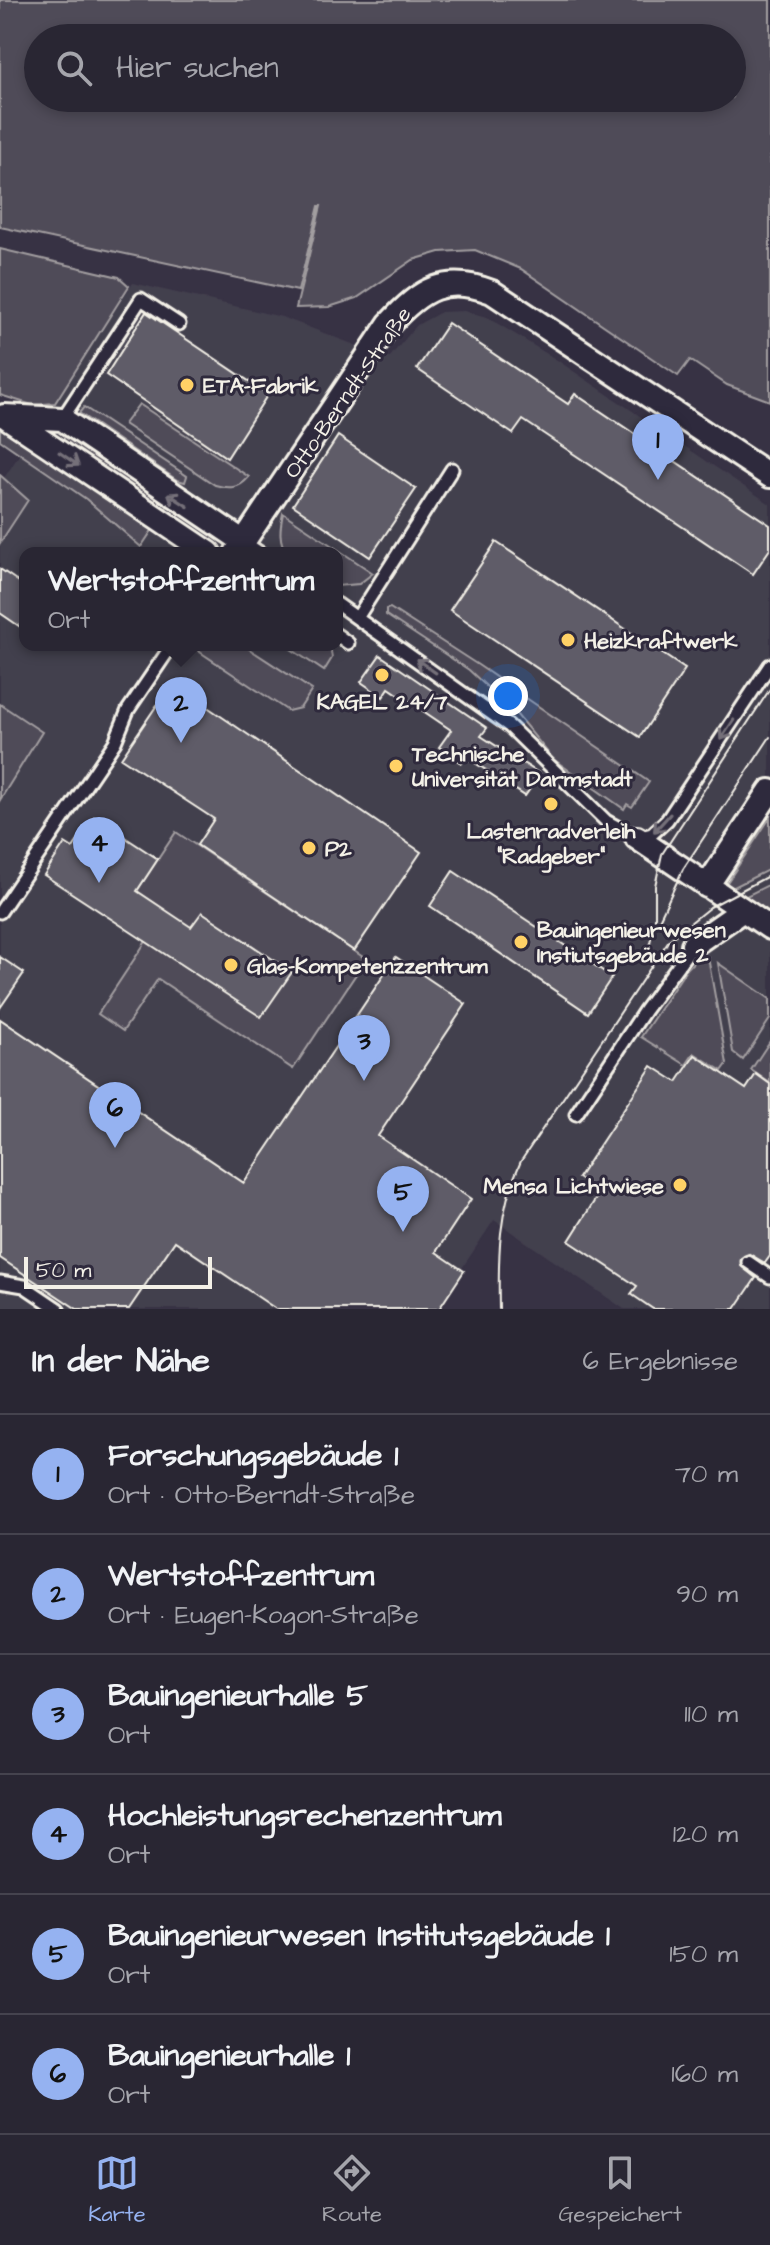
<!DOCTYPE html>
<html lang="de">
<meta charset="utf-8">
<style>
:root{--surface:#292633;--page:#35323f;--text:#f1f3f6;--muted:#a5a5ac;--line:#45434e;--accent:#95b2f1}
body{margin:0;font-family:"Architects Daughter",sans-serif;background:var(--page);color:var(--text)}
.scale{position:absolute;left:24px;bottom:20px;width:188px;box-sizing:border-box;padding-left:8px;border:4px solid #f4f1e8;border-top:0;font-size:22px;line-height:28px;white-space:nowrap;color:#f4f1e8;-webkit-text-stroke:6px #2f2a3d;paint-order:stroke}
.you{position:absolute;left:508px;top:696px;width:28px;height:28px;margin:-20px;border:6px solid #fff;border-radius:50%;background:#1a73e8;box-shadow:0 0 0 12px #1a73e833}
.badge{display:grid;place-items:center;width:52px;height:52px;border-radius:50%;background:var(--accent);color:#111;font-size:26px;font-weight:700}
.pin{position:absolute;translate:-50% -66px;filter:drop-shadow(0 2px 4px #0008)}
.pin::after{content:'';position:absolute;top:42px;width:28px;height:24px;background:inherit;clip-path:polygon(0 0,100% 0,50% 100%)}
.popup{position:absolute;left:19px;top:547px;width:324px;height:104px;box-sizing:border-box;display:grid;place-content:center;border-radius:16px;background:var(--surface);filter:drop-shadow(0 2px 6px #0005);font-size:26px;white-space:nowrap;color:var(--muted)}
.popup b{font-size:30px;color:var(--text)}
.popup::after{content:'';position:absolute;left:50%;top:100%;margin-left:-16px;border:16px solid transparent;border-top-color:var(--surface)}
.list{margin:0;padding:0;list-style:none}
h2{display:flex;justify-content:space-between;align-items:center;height:104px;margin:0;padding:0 32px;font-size:34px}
h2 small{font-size:26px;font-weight:400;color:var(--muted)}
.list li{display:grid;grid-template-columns:52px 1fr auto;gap:24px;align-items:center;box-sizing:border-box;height:120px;padding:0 32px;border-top:2px solid var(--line)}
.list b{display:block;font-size:30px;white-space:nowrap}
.list p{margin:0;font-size:26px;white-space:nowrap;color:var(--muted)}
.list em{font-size:26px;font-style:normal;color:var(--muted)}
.icon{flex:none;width:44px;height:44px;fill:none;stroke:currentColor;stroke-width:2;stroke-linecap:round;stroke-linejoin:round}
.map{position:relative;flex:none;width:770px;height:1309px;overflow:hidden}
.search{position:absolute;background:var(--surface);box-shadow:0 4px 12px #0003;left:24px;right:24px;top:24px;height:88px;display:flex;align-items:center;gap:20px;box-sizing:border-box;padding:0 28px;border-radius:44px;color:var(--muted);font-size:30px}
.sheet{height:824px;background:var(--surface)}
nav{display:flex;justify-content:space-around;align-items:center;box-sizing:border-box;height:112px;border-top:2px solid var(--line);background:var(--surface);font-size:22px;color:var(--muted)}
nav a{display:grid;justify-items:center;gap:4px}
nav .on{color:var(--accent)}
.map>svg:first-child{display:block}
.built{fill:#433f4e;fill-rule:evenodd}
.green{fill:#504b59;stroke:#a29ea0;stroke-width:2;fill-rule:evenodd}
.building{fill:#5f5c67;stroke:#f4f1e8;stroke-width:2}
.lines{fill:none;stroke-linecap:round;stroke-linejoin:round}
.lane-casing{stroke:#f4f1e8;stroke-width:17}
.street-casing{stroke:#f4f1e8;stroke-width:28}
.lane{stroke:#2f2a3d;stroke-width:11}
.street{stroke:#2f2a3d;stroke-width:22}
.tram{stroke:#f4f1e8;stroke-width:2}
.oneway{stroke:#747079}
.poi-dot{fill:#ffd166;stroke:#2f2a3d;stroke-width:3}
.labels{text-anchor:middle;stroke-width:6;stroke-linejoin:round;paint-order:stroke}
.poi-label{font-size:22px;font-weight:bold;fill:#f4f1e8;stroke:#2f2a3d;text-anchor:start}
.street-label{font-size:22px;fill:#f4f1e8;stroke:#2f2a3d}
</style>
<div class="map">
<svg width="770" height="1309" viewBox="0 0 770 1309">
<rect width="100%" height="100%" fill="#373244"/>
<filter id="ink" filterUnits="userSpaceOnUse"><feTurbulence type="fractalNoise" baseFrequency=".0125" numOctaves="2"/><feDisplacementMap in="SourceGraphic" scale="16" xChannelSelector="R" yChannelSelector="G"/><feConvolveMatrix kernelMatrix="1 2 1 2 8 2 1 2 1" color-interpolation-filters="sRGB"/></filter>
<g filter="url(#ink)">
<path class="built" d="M 133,283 L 282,317 L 389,358 L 417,325 L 441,312 L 464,311 L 487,317 L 557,360 L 770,504 L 770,1309 L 624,1309 L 494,1220 L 435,1309 L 0,1309 L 0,800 L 42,733 L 0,704 L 0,543 L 28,500 L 4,478 ZM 25,553 L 337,553 L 337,645 L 25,645 Z"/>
<path class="green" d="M 0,0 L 770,0 L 770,401 L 727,385 L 690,360 L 678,376 L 521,269 L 475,250 L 440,252 L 413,260 L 357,298 L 329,307 L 296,308 L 321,206 L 319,206 L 298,291 L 0,227 ZM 38,38 L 732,38 L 732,98 L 38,98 Z
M 0,249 L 119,277 L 129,286 L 55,403 L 32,405 L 0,395 Z
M 139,404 L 249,477 C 239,489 229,489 215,485 L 124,424 Z
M 84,407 L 187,476 L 185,482 L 177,480 L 79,413 Z
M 0,428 L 153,529 L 141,547 L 86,499 L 0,440 Z
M 66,435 L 169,503 L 165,510 L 62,441 Z
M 0,475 L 28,500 L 0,543 Z
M 283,513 L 373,573 L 359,584 L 337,586 L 337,553 L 287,553 C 278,541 280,528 283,513 Z
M 390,608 L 478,665 L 649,782 L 632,807 L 627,804 L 624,809 L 553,759 L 517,715 L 469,670 L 386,615 L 386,609 Z
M 196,645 L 243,645 L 312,690 L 300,708 L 288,711 L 200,652 Z
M 285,645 L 330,645 L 332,658 L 324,671 Z
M 0,704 L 42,732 L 0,800 Z
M 770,818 L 770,869 L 732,888 L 726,884 Z
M 176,832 L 366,959 L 293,1069 L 158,979 L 123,1031 L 98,1014 L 166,911 L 137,891 Z
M 770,884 L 770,913 L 744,897 Z
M 702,953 L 708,957 L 727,1064 L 722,1071 L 694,1053 L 686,1065 L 641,1037 L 686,970 Z
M 718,963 L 770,999 L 770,1019 L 743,1060 L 733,1052 Z
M 770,1041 L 770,1083 L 751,1070 Z"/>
<path class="building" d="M 146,312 L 268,394 L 227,458 L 106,375 Z
M 448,323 L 568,404 L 575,394 L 770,525 L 770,549 L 753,574 L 523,420 L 513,434 L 417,369 Z
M 338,436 L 416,489 L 370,557 L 293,505 Z
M 496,542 L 685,669 L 640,737 L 450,610 Z
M 0,569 L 25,586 L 25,630 L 0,613 Z
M 380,655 L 487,728 L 481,736 L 540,774 L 525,796 L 466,757 L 462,763 L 439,747 L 451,730 L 389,688 L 383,697 L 361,682 Z
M 172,683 L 421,852 L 354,951 L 197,845 L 214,819 L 121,758 Z
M 94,817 L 158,859 L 137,891 L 191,927 L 202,912 L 292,972 L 261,1017 L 44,875 L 65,843 L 73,848 Z
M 453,871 L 612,977 L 588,1013 L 430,906 Z
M 0,957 L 24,973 L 0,1008 Z
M 396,957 L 466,1004 L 378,1136 L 471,1199 L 436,1252 L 464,1271 L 439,1309 L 276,1309 L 175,1241 L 129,1309 L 77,1309 L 0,1258 L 0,1019 L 244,1183 Z
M 695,1055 L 746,1089 L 756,1074 L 770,1084 L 770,1256 L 765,1263 L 749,1254 L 741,1258 L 741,1266 L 756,1278 L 735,1309 L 653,1309 L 631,1294 L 637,1286 L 569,1241 L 600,1192 L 578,1178 L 652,1066 L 677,1082 Z"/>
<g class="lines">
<g class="lane-casing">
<path id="lane" d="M 62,419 L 141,299 L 179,324
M 244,542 L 260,553
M 337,604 L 509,726 L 606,821 L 637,838 L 652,834 L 667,820 L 770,665
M 357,618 L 452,469
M 337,635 L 348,643
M 0,912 L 115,742 L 128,710 L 172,645
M 576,1114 L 645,1010 L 693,945
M 748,1262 L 770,1277
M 0,1282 L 24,1286 L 58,1309"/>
</g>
<g class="street-casing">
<path id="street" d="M 4,416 L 62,419 L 244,542
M 8,418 L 209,553
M 236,553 L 389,324 C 421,289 445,274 492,292 L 770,476
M 637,838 L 770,928
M 707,886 L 770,791
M 693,945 L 743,910"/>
</g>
<use href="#lane" class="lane"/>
<use href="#street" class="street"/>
<path class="tram" d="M 659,920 L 683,869 L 770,737
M 646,961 L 655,920 L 655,886 L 662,854 L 770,689
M 499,1309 C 498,1255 498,1210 521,1161 L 669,940 L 710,907 L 770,875"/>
</g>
<defs><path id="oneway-shaft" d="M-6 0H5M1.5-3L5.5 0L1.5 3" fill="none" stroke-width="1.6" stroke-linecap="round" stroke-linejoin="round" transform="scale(2)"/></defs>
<g class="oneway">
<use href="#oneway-shaft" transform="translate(69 459) rotate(34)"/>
<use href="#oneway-shaft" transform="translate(178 500) rotate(-147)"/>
<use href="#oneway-shaft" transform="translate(426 666) rotate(-145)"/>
<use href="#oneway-shaft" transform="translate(727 730) rotate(124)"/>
<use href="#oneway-shaft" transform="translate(662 823) rotate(132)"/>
</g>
</g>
<g class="poi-dot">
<circle cx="187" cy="385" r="8"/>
<circle cx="568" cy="640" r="8"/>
<circle cx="382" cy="675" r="8"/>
<circle cx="396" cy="766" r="8"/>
<circle cx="551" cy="804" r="8"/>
<circle cx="309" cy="848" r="8"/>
<circle cx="521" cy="942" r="8"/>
<circle cx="231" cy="965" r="8"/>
<circle cx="680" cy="1185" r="8"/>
</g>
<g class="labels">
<g class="poi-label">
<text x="203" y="393">ETA-Fabrik</text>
<text x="584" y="648">Heizkraftwerk</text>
<text x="382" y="709" text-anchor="middle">KAGEL 24/7</text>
<text x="412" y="761">Technische<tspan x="412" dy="25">Universität Darmstadt</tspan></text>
<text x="551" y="838" text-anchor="middle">Lastenradverleih<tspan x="551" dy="25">"Radgeber"</tspan></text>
<text x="325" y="856">P2</text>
<text x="537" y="937">Bauingenieurwesen<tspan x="537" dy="25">Instiutsgebäude 2</tspan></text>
<text x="247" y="973">Glas-Kompetenzzentrum</text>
<text x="664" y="1193" text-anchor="end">Mensa Lichtwiese</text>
</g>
<g class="street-label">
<text transform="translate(347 392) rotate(-55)" y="8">Otto-Berndt-Straße</text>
</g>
</g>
</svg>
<div class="scale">50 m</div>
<div class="you"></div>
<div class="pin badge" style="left:658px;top:480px">1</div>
<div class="pin badge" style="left:181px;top:743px">2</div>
<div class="popup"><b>Wertstoffzentrum</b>Ort</div>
<div class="pin badge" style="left:364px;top:1081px">3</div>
<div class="pin badge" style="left:99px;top:883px">4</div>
<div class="pin badge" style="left:403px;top:1232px">5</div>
<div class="pin badge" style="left:115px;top:1148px">6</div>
<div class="search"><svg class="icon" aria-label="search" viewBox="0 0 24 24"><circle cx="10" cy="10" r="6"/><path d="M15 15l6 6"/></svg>Hier suchen</div>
</div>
<section class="sheet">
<h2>In der Nähe<small>6 Ergebnisse</small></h2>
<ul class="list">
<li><span class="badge">1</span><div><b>Forschungsgebäude 1</b><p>Ort · Otto-Berndt-Straße</p></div><em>70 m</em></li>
<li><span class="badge">2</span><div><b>Wertstoffzentrum</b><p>Ort · Eugen-Kogon-Straße</p></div><em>90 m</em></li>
<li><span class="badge">3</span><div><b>Bauingenieurhalle 5</b><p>Ort</p></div><em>110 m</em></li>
<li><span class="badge">4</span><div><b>Hochleistungsrechenzentrum</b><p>Ort</p></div><em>120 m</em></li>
<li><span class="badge">5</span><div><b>Bauingenieurwesen Institutsgebäude 1</b><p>Ort</p></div><em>150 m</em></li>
<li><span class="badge">6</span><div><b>Bauingenieurhalle 1</b><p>Ort</p></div><em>160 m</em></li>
</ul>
</section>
<nav>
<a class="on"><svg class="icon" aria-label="map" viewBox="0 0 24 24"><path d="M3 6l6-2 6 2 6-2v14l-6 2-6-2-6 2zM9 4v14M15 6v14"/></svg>Karte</a>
<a><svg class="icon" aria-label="directions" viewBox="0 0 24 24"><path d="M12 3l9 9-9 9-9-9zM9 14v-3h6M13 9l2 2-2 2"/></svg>Route</a>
<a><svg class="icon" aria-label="saved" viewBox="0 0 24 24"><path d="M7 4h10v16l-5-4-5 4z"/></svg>Gespeichert</a>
</nav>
